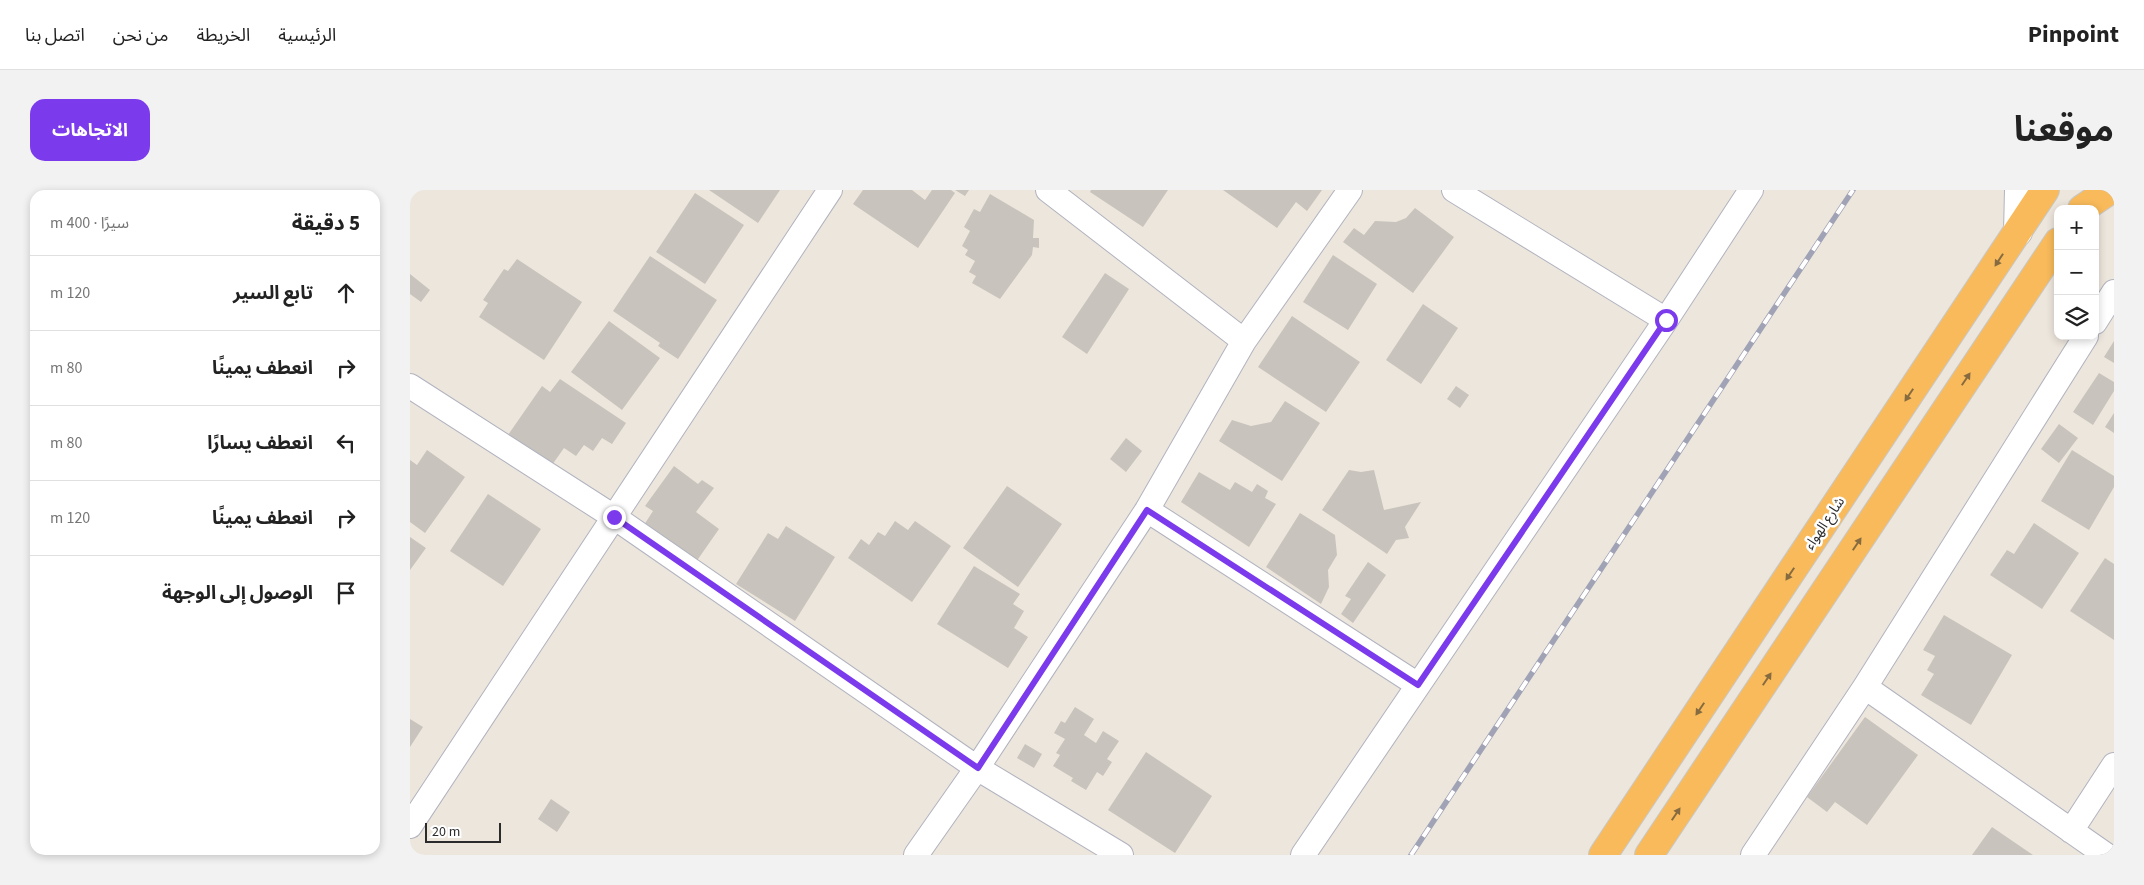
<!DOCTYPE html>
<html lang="ar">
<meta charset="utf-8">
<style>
:root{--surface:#fff;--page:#f2f2f2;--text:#222;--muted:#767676;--line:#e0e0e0;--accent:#7c3aed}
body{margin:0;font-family:"Source Sans 3","Noto Sans Arabic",sans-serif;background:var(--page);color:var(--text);direction:rtl}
.controls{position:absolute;right:15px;top:15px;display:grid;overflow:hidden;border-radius:10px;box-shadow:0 2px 8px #0003}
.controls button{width:45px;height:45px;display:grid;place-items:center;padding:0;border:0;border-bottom:1px solid var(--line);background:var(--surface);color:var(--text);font:25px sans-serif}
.scale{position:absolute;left:15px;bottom:12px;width:76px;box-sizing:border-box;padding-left:5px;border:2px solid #2b2b2b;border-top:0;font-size:14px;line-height:18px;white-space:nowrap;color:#2b2b2b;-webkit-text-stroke:4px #fff;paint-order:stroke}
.stop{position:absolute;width:15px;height:15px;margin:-11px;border:4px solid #7c3aed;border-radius:50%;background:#fff}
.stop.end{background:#7c3aed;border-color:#fff;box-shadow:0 1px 5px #0008}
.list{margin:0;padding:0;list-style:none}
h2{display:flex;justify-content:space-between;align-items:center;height:65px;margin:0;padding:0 20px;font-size:21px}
h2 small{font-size:16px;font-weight:400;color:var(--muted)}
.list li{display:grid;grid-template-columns:32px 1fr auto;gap:15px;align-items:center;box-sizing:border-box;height:75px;padding:0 20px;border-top:1px solid var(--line)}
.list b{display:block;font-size:19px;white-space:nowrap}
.list em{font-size:16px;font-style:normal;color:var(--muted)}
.icon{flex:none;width:28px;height:28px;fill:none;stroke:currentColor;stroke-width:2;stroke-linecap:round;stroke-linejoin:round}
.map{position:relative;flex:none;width:1704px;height:665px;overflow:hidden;direction:ltr;border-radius:15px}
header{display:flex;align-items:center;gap:30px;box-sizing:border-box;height:70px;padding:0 25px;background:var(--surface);border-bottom:1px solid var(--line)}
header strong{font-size:24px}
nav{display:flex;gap:28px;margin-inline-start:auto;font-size:18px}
.intro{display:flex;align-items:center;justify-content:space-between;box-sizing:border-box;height:120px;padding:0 30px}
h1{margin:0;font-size:35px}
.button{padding:12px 22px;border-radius:15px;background:var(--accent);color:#fff;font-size:18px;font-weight:700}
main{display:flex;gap:30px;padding:0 30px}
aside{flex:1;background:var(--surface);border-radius:15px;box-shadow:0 2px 8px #0003}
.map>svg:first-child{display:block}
.building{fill:#c8c3bc}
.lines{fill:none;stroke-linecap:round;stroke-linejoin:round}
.minor-casing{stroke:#b1b3bf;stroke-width:26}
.tertiary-casing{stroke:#b1b3bf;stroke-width:30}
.trunk-casing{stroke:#c8c8c8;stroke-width:30}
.minor{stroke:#fff;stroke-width:24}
.tertiary{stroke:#fff;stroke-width:28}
.trunk{stroke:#f8ba5a;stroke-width:28}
.rail-casing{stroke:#a0a2b5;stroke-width:5.5}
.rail{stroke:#fff;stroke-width:4;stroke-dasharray:11;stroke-linecap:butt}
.oneway{fill:#876b40}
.route{stroke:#7c3aed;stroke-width:6}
.labels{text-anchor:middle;stroke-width:5;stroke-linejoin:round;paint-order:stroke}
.street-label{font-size:14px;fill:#2b2b2b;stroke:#fff}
</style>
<header>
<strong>Pinpoint</strong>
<nav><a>الرئيسية</a><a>الخريطة</a><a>من نحن</a><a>اتصل بنا</a></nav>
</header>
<div class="intro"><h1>موقعنا</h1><a class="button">الاتجاهات</a></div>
<main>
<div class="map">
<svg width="1704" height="665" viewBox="0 0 1704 665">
<rect width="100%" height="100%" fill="#ede6dd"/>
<path class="building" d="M 299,0 L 370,0 L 348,33 Z
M 453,0 L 502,0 L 515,10 L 522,0 L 541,0 L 545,3 L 508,58 L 443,14 Z
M 545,0 L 559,0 L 555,6 Z
M 681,0 L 758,0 L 733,37 L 680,2 Z
M 813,0 L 912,0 L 897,21 L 886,12 L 867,38 Z
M 285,3 L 334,35 L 295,94 L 246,62 Z
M 580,4 L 624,30 L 623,48 L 629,48 L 629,58 L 623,57 L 622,65 L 590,109 L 562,93 L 566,86 L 559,82 L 565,71 L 555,65 L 558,60 L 552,56 L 560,41 L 554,37 L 564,19 L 570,22 Z
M 1005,18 L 1044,47 L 1003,103 L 933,52 L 944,38 L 954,45 L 965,31 L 986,32 L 996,28 Z
M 923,65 L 967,94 L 938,140 L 893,112 Z
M 240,66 L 307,110 L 268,169 L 248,156 L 250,153 L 203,121 Z
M 107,69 L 172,112 L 134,170 L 69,127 L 78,113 L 73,110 L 94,79 L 98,81 Z
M 695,83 L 719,99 L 677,164 L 652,147 Z
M 0,84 L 20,100 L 11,112 L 0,104 Z
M 1013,114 L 1048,138 L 1011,194 L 976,170 Z
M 882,126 L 950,172 L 916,222 L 848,177 Z
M 199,131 L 250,168 L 212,220 L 161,182 Z
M 1704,151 L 1704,173 L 1694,167 Z
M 1689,183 L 1704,192 L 1704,201 L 1683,235 L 1663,222 Z
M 150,189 L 216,233 L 202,254 L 192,248 L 183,261 L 174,255 L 166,266 L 154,258 L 142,275 L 98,245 L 132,196 L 140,202 Z
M 1046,196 L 1059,205 L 1050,218 L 1037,209 Z
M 875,211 L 910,233 L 872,291 L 809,251 L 822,230 L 841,236 L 861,232 Z
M 1704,223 L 1704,243 L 1695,237 Z
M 1649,234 L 1668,248 L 1649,273 L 1631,259 Z
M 716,248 L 732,261 L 716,282 L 700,269 Z
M 17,260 L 55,287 L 15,343 L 0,332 L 0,270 L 7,275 Z
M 1662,260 L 1704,286 L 1704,297 L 1679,340 L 1631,311 Z
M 264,276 L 288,294 L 292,290 L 304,298 L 286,322 L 309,339 L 286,372 L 234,335 L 243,321 L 235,316 Z
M 939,280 L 951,282 L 964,280 L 974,320 L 1011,312 L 995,337 L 999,348 L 986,350 L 977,364 L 912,320 Z
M 789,282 L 820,300 L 825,292 L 842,302 L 847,294 L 858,301 L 855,308 L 866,314 L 839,357 L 771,312 Z
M 597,296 L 652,334 L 608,397 L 553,358 Z
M 78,304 L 131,339 L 93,396 L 40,361 Z
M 890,323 L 925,345 L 927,365 L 918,380 L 919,397 L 911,414 L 856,377 Z
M 485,331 L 498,340 L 505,331 L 541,356 L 502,412 L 438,368 L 451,349 L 459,355 L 468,342 L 475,346 Z
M 1624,333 L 1669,363 L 1632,419 L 1580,385 L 1597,360 L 1604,364 Z
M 376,336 L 425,367 L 385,431 L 326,394 L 358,343 L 368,349 Z
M 0,347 L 16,358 L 0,380 Z
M 1695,368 L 1704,374 L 1704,450 L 1660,421 Z
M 958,372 L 976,385 L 943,433 L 931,424 L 941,409 L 935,406 Z
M 564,376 L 610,404 L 603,414 L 614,421 L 604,438 L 618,447 L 598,478 L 527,434 Z
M 1534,425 L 1602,465 L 1561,535 L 1511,505 L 1524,484 L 1517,480 L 1525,466 L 1513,460 Z
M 665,517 L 684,529 L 674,545 L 686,553 L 693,541 L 709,551 L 697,569 L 702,572 L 693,586 L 687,582 L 676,600 L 661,591 L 663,588 L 643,576 L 650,565 L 646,563 L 655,549 L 644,543 L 651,531 L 655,533 Z
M 1455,527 L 1508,565 L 1457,635 L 1425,612 L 1417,622 L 1397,607 Z
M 0,529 L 13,537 L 0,557 Z
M 615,554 L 632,564 L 624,578 L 607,568 Z
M 736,562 L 802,606 L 765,663 L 698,620 Z
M 141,609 L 160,622 L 147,642 L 128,629 Z
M 1582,637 L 1623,665 L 1562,665 Z"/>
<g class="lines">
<g class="minor-casing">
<path id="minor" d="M 638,0 L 834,151
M 1044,0 L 1256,130
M 1685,132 L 1704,102
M 0,196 L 204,327 L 567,578 L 711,665
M 737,320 L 1008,495
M 1455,497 L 1696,665
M 0,636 L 420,0
M 1661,641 L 1704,575
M 506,665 L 567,578 L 737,320 L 834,151 L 940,0
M 893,665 L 1256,130 L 1341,0
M 1343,665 L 1455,497 L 1676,146"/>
</g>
<g class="tertiary-casing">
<path id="tertiary" d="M 1608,42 L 1609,0"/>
</g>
<g class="trunk-casing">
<path id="trunk" d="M 1672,19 L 1700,0
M 1193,665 L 1635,0
M 1239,665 L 1648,52"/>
</g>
<use href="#minor" class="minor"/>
<use href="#tertiary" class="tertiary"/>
<use href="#trunk" class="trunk"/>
<g class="rail-casing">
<path id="rail" d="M 1001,665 L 1443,0"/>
</g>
<use href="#rail" class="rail"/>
</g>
<defs><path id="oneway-solid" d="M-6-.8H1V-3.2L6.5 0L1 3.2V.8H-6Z" transform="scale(1.25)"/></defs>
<g class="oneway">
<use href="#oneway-solid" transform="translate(1589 70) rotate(123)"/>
<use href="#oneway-solid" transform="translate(1556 189) rotate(-56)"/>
<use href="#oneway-solid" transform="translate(1499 205) rotate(124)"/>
<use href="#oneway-solid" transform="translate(1447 354) rotate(-56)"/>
<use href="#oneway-solid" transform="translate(1380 384) rotate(124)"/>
<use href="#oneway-solid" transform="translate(1357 489) rotate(-56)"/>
<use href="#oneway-solid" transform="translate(1290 519) rotate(124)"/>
<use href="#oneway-solid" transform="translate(1266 624) rotate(-56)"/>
</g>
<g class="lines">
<path class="route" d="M 204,327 L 568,578 L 737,320 L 1008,495 L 1256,130"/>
</g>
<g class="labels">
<g class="street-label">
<text transform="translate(1414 333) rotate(-56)" y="5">شارع الهواء</text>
</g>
</g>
</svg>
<div class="controls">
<button>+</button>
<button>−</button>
<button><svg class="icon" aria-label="layers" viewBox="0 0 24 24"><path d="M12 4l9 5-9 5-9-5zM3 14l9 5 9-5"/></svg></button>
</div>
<div class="scale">20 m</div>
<div class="stop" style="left:1256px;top:130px"></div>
<div class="stop end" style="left:204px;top:327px"></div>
</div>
<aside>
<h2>5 دقيقة<small>سيرًا · 400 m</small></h2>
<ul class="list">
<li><svg class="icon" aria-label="ahead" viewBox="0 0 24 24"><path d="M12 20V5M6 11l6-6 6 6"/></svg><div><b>تابع السير</b></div><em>120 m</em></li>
<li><svg class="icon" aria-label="right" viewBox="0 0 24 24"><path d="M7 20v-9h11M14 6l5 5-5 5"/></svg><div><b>انعطف يمينًا</b></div><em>80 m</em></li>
<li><svg class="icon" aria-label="left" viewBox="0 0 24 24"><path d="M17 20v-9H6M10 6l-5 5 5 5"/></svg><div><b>انعطف يسارًا</b></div><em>80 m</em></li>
<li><svg class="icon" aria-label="right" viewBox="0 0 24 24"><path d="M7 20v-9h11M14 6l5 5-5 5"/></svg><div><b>انعطف يمينًا</b></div><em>120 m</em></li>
<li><svg class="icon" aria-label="arrive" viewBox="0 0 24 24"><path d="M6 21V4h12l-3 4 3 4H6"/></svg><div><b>الوصول إلى الوجهة</b></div></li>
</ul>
</aside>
</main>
